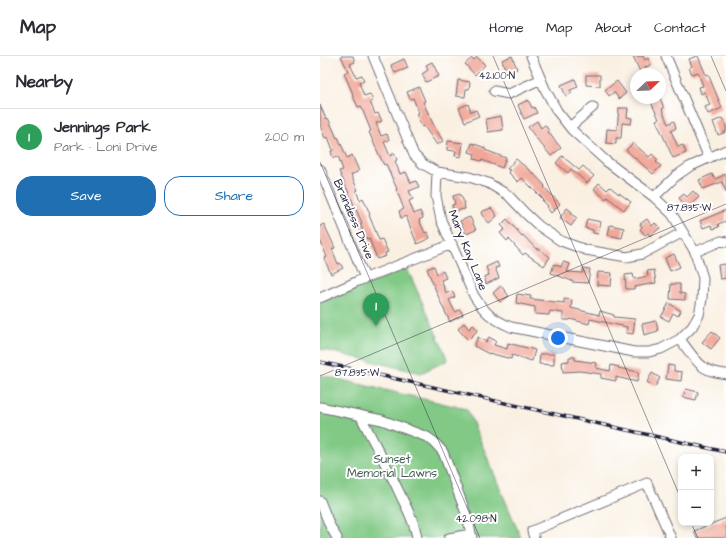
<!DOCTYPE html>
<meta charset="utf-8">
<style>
:root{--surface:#fff;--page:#f2f2f3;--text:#2b2b33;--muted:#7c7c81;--line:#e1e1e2;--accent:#1f6fb2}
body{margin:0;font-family:"Architects Daughter",sans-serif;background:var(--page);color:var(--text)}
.controls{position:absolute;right:12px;bottom:12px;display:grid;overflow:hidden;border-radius:8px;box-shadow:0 2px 6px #0003}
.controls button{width:36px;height:36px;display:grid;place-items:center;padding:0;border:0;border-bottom:1px solid var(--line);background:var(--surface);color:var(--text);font:20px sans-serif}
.compass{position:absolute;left:310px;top:12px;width:36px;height:36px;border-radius:50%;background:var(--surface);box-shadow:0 2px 6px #0003;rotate:67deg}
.you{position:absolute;left:238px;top:282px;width:14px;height:14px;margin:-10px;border:3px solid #fff;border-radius:50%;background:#1a73e8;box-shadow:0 0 0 6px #1a73e833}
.badge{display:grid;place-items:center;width:26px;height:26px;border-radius:50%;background:var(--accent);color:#fff;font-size:13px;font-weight:700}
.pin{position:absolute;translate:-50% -33px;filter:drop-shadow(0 1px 2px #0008)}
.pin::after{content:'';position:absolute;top:21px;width:14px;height:12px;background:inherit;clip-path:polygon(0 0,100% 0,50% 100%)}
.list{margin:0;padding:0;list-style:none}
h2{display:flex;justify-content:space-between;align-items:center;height:52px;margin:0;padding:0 16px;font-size:17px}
h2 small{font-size:13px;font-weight:400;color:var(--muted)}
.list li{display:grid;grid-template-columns:26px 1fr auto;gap:12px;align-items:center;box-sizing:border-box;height:56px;padding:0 16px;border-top:1px solid var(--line)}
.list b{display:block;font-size:15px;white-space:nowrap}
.list p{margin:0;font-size:13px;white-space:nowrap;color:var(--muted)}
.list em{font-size:13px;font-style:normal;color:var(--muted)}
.actions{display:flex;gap:8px;padding:12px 16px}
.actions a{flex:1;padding:9px 0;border:1px solid var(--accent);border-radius:16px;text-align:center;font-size:14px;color:var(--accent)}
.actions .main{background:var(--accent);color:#fff}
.map{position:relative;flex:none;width:406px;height:482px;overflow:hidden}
header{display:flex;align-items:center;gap:24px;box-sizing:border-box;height:56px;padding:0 20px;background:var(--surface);border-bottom:1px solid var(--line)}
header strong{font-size:19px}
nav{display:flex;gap:22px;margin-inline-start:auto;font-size:14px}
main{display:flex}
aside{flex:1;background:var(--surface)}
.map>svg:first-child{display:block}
.green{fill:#81c985;stroke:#527660}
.building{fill:#f1a798}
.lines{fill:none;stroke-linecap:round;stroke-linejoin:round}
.minor-casing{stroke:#6e6a75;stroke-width:11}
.minor{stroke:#fff;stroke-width:9}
.rail-casing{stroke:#22223b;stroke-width:3.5}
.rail{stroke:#fff;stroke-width:2;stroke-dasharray:6;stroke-linecap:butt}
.ticks{fill:none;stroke:#22223b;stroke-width:1;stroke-opacity:0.45}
.labels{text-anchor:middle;stroke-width:4;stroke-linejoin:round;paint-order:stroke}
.street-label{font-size:12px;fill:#22223b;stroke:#fff}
.park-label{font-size:12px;fill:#435c55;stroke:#fff}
.ticks-label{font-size:10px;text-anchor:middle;fill:#22223b;stroke:#fff;stroke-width:4;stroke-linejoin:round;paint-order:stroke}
</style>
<header>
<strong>Map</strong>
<nav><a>Home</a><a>Map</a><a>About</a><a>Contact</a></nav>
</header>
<main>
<aside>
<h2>Nearby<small></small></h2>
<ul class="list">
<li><span class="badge" style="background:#2e9e5b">1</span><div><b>Jennings Park</b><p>Park · Loni Drive</p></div><em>200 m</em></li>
</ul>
<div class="actions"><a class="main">Save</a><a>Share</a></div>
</aside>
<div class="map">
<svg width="406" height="482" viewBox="0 0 406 482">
<rect width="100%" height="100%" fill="#fff"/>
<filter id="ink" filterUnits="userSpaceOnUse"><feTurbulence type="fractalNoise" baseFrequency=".025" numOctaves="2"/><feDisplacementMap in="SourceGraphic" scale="8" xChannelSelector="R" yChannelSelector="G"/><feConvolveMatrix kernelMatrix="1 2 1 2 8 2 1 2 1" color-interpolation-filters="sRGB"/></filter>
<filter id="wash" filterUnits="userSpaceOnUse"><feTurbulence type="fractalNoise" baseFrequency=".012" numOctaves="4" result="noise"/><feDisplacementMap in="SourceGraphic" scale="16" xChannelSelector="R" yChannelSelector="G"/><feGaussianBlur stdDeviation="0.9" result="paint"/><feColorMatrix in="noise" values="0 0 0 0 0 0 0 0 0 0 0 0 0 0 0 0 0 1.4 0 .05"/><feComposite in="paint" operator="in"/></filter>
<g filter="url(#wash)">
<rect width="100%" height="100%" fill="#faf0e2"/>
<path class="green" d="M 87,212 L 128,304 L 101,317 L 0,293 L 0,247 Z
M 0,319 L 147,353 L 201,482 L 0,482 Z"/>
<g id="blocks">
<path class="building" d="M 21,0 L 33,0 L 35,6 L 30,8 L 36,21 L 42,19 L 44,25 L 39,27 L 44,40 L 50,38 L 53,45 L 50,46 L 55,58 L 58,57 L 62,65 L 56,67 L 61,80 L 67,78 L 69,84 L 64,86 L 70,100 L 74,97 L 77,104 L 75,105 L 80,118 L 86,116 L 91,127 L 96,125 L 99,131 L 89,135 L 93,143 L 89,145 L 94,158 L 100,155 L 103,162 L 99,164 L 105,177 L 107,176 L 110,182 L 97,188 L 86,160 L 81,162 L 79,155 L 84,153 L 76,133 L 77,133 L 66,108 L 64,109 L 55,90 L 49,76 L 51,75 L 41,50 L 38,51 L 32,38 L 33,38 L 24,17 L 28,15 Z
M 192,0 L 197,13 L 187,18 L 182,4 Z
M 313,0 L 323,0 L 325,4 L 328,2 L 331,9 L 325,11 L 328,18 L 321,18 Z
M 377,0 L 378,0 L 386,19 L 388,18 L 402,52 L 388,58 L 385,51 L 390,49 L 385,36 L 381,38 L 379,31 L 383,30 L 378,16 L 372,18 L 369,12 L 372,10 L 369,3 Z
M 157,1 L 165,9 L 155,19 L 145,8 L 152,2 L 154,4 Z
M 84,3 L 88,12 L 75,17 L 71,9 Z
M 112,6 L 119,20 L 106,26 L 102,18 L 108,14 L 106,9 Z
M 266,19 L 280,19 L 280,30 L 266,29 Z
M 255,23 L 258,31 L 250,34 L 252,37 L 246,40 L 241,29 Z
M 138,24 L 150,26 L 149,33 L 146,33 L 145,41 L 136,40 Z
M 297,25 L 306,37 L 299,43 L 294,36 L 289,40 L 285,34 Z
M 99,31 L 105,45 L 103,46 L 115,72 L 123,85 L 117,89 L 104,70 L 102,71 L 96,58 L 99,57 L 93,42 L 90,43 L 87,36 Z
M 329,42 L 340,42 L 344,52 L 342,53 L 348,68 L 354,65 L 356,72 L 351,75 L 358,91 L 363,89 L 366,97 L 353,102 L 336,64 L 339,63 Z
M 208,44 L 212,52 L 214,51 L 217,57 L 204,63 L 198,49 Z
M 148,48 L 151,56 L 156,54 L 159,60 L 145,66 L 139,52 Z
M 0,49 L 6,63 L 8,62 L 17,82 L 18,81 L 27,102 L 32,99 L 39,115 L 31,119 L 38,134 L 36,135 L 40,144 L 43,142 L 50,158 L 49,159 L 59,184 L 62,183 L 68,196 L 65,197 L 66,200 L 57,203 L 49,182 L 47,183 L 40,168 L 42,167 L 19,115 L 23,114 L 18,100 L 13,102 L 11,95 L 13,94 L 8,81 L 5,82 L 0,69 Z
M 299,52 L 308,52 L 307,61 L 312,62 L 311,68 L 302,67 L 301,82 L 296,82 L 296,88 L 286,87 L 287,73 L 297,74 Z
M 181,60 L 183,74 L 168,76 L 166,63 Z
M 402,62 L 406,70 L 406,76 L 398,79 L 393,66 Z
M 217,65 L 221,72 L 225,69 L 229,75 L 228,76 L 241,92 L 231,100 L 216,82 L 208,71 Z
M 128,85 L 143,87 L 141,101 L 135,100 L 136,95 L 127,94 Z
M 152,87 L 165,92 L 165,94 L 186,102 L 182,112 L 162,104 L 161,105 L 154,103 L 155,98 L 149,96 Z
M 313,87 L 329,101 L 332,98 L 338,104 L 336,106 L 341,110 L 333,118 L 306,94 Z
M 242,100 L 259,114 L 263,110 L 274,120 L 267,127 L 251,113 L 248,117 L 236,107 Z
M 196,103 L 214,118 L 225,130 L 224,131 L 240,148 L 231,157 L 227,151 L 228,150 L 222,144 L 223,143 L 202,122 L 198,126 L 188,116 L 190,114 L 187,113 Z
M 392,118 L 395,123 L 406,118 L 406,136 L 402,126 L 383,133 L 379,124 Z
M 279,127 L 287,134 L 290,131 L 299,138 L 299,137 L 311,146 L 304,154 L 287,141 L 286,143 L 274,133 Z
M 373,135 L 379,141 L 367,152 L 359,142 L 364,138 L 367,141 Z
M 140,138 L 144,146 L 145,153 L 133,155 L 132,149 L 135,148 L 133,140 Z
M 171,152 L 177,160 L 169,167 L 162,159 L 161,156 Z
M 247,152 L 252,156 L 251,158 L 257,162 L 251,170 L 240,162 Z
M 406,154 L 406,165 L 398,168 L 399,171 L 393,173 L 391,169 L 383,172 L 380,165 Z
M 150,161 L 156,174 L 146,178 L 140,165 Z
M 187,163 L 202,180 L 203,179 L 217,194 L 218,192 L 230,201 L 224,210 L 205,197 L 203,199 L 189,183 L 187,185 L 180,177 L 185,173 L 181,169 Z
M 267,163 L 281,166 L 278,178 L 273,177 L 273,174 L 265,172 Z
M 327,163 L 332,170 L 335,167 L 340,172 L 330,180 L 328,177 L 325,179 L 320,173 L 322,171 L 320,168 Z
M 4,168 L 15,192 L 12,193 L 18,208 L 20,207 L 23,212 L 11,218 L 4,202 L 7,201 L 0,184 L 0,170 Z
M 290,169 L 304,172 L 302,182 L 288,179 Z
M 354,198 L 360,211 L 350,215 L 345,202 Z
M 177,206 L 179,211 L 175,212 L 179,222 L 166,228 L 164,221 L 169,219 L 166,211 Z
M 243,206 L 250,208 L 247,216 L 263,217 L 263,212 L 270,213 L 268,227 L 252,226 L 252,225 L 231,217 L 234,208 L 241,211 Z
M 406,208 L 406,222 L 400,223 L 398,209 Z
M 114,210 L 117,218 L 123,215 L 126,222 L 121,224 L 126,237 L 132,235 L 135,241 L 129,244 L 135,256 L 140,254 L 143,259 L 130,266 L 121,247 L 107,213 Z
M 334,214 L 336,227 L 314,231 L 314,233 L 306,233 L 305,219 L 313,218 L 314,223 L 328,220 L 327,215 Z
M 278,216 L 292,217 L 291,230 L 277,229 Z
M 351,228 L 360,228 L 360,237 L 365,238 L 365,244 L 350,243 Z
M 181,230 L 189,240 L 180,246 L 173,237 Z
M 197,238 L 211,240 L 210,243 L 244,247 L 244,243 L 252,244 L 251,252 L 279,259 L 280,255 L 294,259 L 294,261 L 315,263 L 313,278 L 306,277 L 307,271 L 270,263 L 269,268 L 250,263 L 250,264 L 243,264 L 243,257 L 230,255 L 229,259 L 215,258 L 215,251 L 196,247 Z
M 349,247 L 361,255 L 358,260 L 353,257 L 349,265 L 341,261 Z
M 336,265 L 338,275 L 324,279 L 322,268 Z
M 144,267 L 149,273 L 153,269 L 158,274 L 148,284 L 138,273 Z
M 392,275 L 400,282 L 391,293 L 382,286 Z
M 158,281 L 166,286 L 169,281 L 176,285 L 174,289 L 187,293 L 188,287 L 215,294 L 212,305 L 192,299 L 191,303 L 169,297 L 169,298 L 154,290 Z
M 220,298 L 234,298 L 234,309 L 219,308 Z
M 249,301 L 255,301 L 255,304 L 277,307 L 276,312 L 290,315 L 291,309 L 299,311 L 298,312 L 319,316 L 317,326 L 296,321 L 296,325 L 281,322 L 281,318 L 260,315 L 243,316 L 242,306 L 249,305 Z
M 348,309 L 354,310 L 354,315 L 362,316 L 361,325 L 346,323 Z
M 332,317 L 340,322 L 335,331 L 327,326 Z
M 366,333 L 378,336 L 376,344 L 363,341 Z
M 406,462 L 406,482 L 377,482 L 374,475 Z"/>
</g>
</g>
<g filter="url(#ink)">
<use href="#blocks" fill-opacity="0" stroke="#6e6a75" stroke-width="1"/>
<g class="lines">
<g class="minor-casing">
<path id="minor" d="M 53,0 L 94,99 L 103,108 L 117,116 L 149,121 L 168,127 L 188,139 L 205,157 L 219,170 L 241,185 L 266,194 L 307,201 L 322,198 L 337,190 L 363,176
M 346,0 L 389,102
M 174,35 L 189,38 L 221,23
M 250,71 L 273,51
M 0,113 L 45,222
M 117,116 L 116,140 L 121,164 L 154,240 C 165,257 172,263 191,271 L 314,296 L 329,296 L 341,293 L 360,283 L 372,271 L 379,259 L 382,243 L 383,222 L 375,196 L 352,158 L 334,141 L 286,105 L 252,74 L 237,55 L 225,33 L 211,0
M 334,141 L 356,120 L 369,111 L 406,94
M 375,196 L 401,185 L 406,186
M 0,242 L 38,225 L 132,188
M 360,283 C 366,291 376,307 385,312 C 391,316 399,317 406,318
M 0,351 L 62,364 L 107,381 L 114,386 L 123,396 L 147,460 L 152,482
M 40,359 C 53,385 67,410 79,436 C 86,451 95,466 97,482
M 0,445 L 10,470 L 17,482
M 129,482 L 151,478
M 214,482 L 212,475 L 327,427 L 351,482"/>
</g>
<use href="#minor" class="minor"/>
<g class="rail-casing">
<path id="rail" d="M 0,306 L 406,396"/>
</g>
<use href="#rail" class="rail"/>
</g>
</g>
<path class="ticks" d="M 173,0 L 361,443M 391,0 L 406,35M 0,106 L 160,482M 0,320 L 406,148M 371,467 L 378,482"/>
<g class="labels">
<g class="street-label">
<text transform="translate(34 163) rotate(67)" y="4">Brandess Drive</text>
<text transform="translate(148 194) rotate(68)" y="4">Mary Kay Lane</text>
</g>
<g class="park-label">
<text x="72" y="407">Sunset<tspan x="72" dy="14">Memorial Lawns</tspan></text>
</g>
</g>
<g class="ticks-label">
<text x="177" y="23">42.100°N</text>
<text x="369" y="155">87.835°W</text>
<text x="37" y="320">87.835°W</text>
<text x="156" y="466">42.098°N</text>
</g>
</svg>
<div class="controls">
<button>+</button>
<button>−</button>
</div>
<svg class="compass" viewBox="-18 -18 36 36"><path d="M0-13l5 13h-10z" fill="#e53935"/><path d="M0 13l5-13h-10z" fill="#7c7c81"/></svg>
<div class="you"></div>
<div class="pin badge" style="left:56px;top:270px;background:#2e9e5b">1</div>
</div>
</main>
